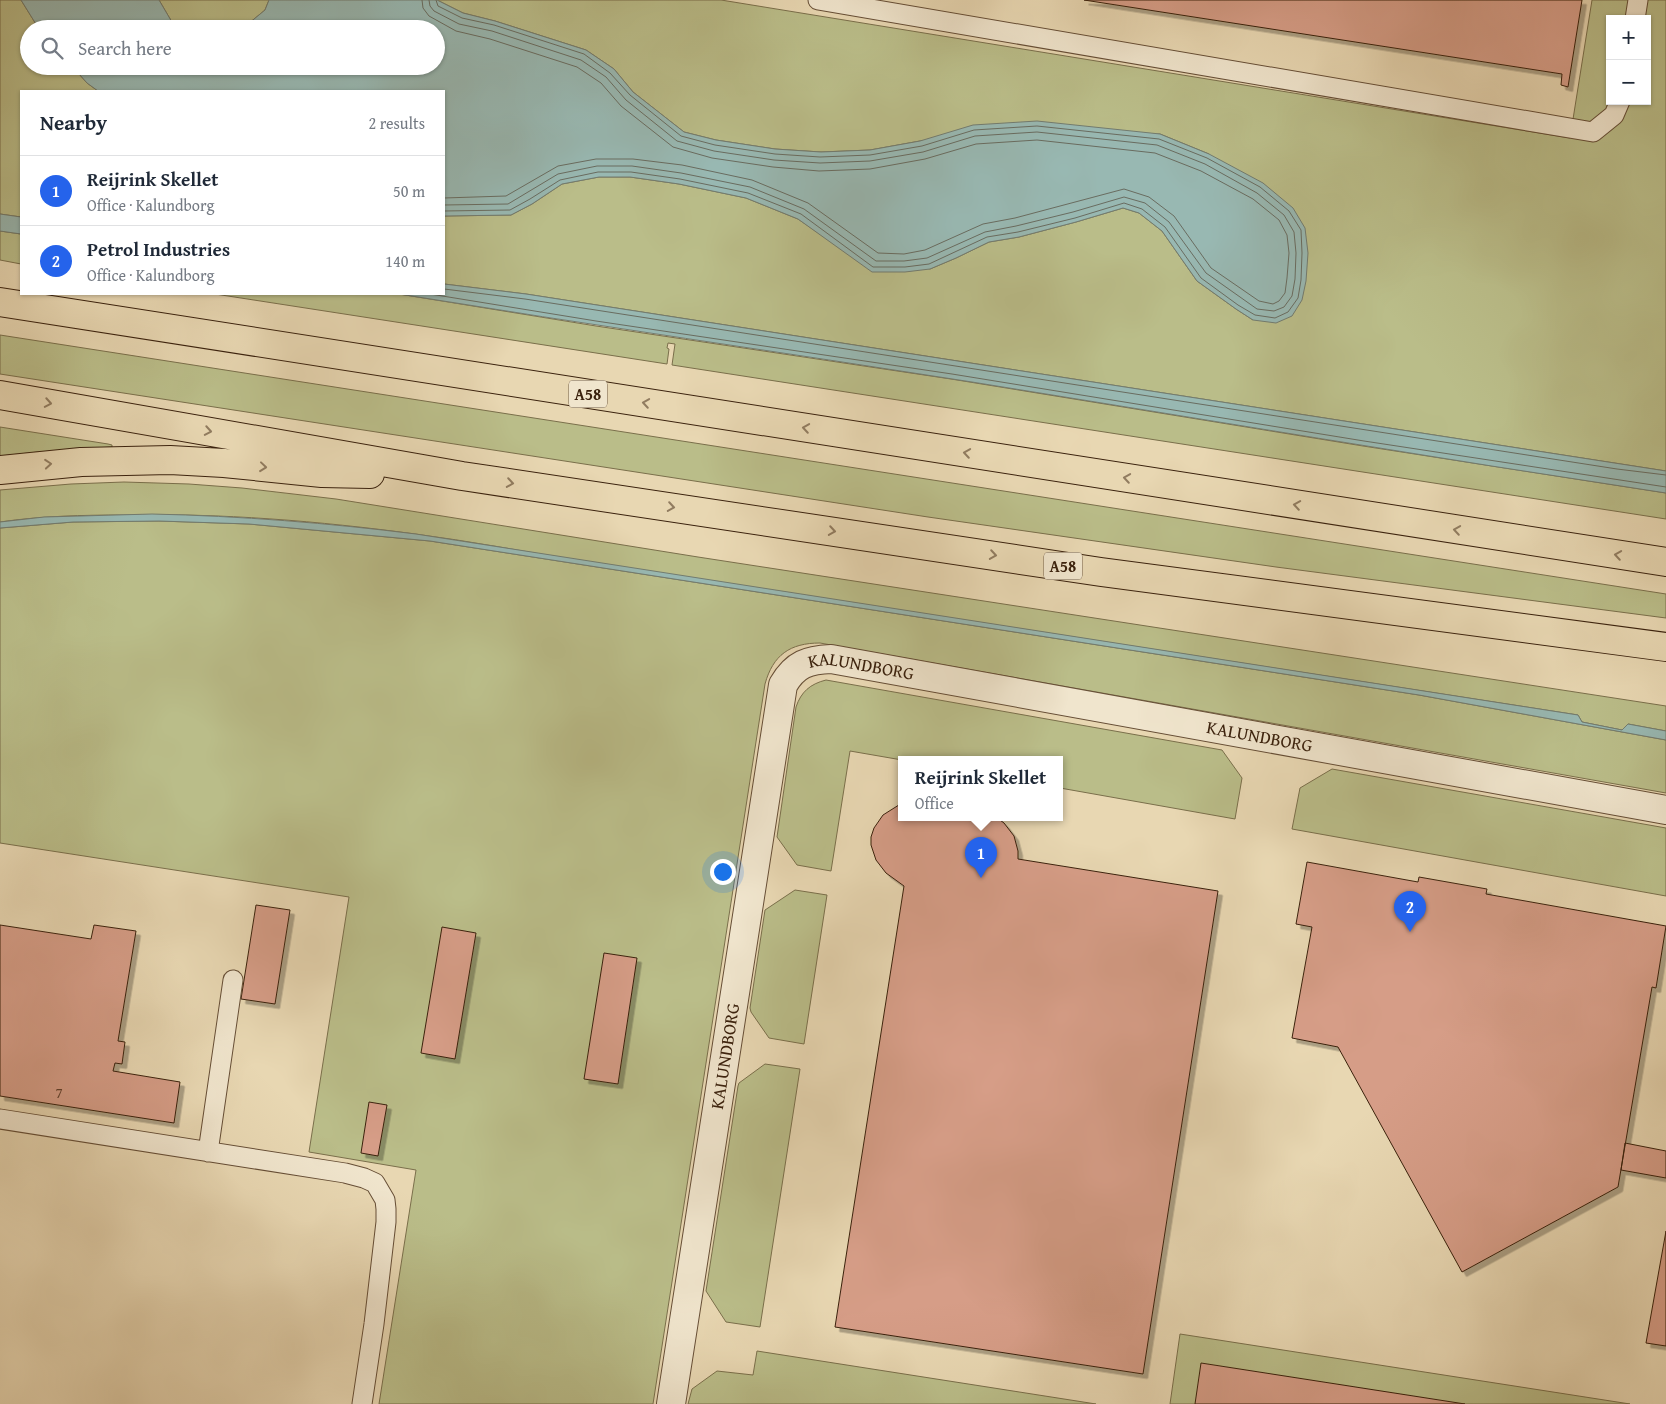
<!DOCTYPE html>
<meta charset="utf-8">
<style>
:root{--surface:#fff;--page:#f6f6f7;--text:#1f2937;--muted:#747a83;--line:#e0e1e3;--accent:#2563eb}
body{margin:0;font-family:"Gentium Book Plus",serif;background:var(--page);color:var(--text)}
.controls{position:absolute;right:15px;top:15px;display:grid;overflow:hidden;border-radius:0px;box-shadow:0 1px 4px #0004}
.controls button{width:45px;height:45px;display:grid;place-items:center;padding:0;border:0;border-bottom:1px solid var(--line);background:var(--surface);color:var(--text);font:25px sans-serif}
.you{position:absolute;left:722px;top:871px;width:18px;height:18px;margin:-12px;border:4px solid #fff;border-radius:50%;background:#1a73e8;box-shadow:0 0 0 8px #1a73e833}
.badge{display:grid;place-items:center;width:32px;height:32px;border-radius:50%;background:var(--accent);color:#fff;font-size:16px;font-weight:700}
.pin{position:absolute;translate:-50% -41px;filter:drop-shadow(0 1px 2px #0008)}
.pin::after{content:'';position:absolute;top:26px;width:18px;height:15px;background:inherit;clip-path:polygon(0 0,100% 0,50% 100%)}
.popup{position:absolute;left:898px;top:756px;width:165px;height:65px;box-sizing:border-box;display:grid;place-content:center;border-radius:0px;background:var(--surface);filter:drop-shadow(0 1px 4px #0005);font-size:16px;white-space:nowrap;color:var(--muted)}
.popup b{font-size:19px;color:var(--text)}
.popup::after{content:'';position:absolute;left:50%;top:100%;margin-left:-10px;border:10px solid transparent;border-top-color:var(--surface)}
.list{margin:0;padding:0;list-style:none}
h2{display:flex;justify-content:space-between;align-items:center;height:65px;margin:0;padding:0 20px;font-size:21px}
h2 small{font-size:16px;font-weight:400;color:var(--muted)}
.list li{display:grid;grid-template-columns:32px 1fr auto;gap:15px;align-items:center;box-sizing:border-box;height:70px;padding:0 20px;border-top:1px solid var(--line)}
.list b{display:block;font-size:19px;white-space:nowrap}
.list p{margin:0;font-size:16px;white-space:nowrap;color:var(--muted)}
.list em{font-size:16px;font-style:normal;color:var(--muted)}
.icon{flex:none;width:28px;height:28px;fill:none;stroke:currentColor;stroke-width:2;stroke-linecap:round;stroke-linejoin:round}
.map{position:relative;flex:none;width:1666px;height:1404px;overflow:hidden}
.search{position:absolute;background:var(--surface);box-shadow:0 1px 4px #0004;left:20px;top:20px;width:425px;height:55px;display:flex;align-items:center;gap:12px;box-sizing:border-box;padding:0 18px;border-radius:28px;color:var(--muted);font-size:19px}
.panel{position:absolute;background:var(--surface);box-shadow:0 1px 4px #0004;left:20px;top:90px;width:425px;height:205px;border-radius:0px}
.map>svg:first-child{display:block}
.green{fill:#babd89;stroke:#7a6f4b;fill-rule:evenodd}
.water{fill:#98b8b2;stroke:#727c70}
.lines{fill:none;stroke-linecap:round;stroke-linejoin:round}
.shore{stroke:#696c60;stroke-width:1}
.building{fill:#d69d87;stroke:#3a210d;filter:url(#shadow)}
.service-casing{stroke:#664e36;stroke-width:21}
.minor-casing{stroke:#664e36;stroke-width:30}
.motorway-casing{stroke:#3a210d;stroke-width:30}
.service{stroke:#f0e5cd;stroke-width:19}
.minor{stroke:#f0e5cd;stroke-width:28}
.motorway{stroke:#e8d7b2;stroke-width:28}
.oneway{stroke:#917c60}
.labels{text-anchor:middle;stroke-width:5;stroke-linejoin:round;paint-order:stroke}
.number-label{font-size:15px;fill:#61402c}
.shield{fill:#f0e5cd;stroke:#715c47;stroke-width:1}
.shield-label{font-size:16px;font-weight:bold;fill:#3a210d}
.street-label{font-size:18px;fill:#3a210d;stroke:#f0e5cd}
</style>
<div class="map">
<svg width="1666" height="1404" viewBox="0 0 1666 1404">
<defs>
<filter id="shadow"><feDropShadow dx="4.5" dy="4.5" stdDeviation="0" flood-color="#0004"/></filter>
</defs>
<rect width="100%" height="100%" fill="#e8d7b2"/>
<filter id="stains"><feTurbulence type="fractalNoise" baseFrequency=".004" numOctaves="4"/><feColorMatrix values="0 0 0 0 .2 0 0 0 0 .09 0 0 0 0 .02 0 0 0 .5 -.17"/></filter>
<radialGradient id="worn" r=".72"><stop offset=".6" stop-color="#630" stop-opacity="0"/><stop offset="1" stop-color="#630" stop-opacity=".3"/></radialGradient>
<path class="green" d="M 0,0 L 21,0 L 39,29 L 29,29 L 29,66 L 72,66 L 87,83 L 98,91 L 21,91 L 21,217 L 0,214 Z
M 159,0 L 269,0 L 265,10 L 242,29 L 176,29 Z
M 437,0 L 721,0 L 1570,138 L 1592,0 L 1666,0 L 1666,471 L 526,294 L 444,284 L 444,216 L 511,215 L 532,204 L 562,184 L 599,177 L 630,177 L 679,184 L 746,198 L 798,219 L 833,243 L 930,269 L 956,258 L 989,242 L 1019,237 L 1076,222 L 1123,208 L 1139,213 L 1162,231 L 1197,281 L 1236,309 L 1253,320 L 1209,154 L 1160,134 L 920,141 L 870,150 L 821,152 L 775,149 L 716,140 L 684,132 L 633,92 L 614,69 L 586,50 L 495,21 L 463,13 ZM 1610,19 L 1647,19 L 1647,101 L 1610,101 Z
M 0,231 L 21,234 L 21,264 L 0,260 Z
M 215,294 L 399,294 L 596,326 L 951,379 L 1363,446 L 1666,493 L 1666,519 L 672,365 L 675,344 L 668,343 L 667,348 L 669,349 L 667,364 Z
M 0,335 L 1666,594 L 1666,618 L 1276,567 L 928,517 L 0,374 Z
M 0,427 L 108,444 L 112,445 L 112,447 L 38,452 L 0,456 Z
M 124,482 L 189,484 L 242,488 L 336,499 L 698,557 L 1666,706 L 1666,731 L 1628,724 L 1622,730 L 1582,722 L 1578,715 L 575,560 C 522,551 469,541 415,534 C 319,521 221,513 124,515 C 83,515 41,516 0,522 L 0,490 L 71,484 Z
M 159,521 L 249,524 L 430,541 L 1419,695 L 1666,740 L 1666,793 L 820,643 C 790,643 773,655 765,684 L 653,1404 L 379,1404 L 416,1170 L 309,1152 L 349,897 L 0,843 L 0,528 L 73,522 Z
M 826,680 L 1222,750 L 1242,778 L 1235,819 L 1060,788 L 1060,759 L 902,760 L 850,751 L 831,871 L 797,865 L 777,837 L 796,707 C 801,692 810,684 826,680 Z
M 1332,769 L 1666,828 L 1666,896 L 1292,829 L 1300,788 Z
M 795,890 L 827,895 L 804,1044 L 769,1038 L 751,1012 L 750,1008 L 765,910 Z
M 765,1064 L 800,1069 L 760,1327 L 726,1322 L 706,1291 L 738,1086 L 739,1083 Z
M 1180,1334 L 1630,1404 L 1170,1404 Z
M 757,1351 L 1096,1404 L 688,1404 L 692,1389 L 717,1371 L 753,1375 Z"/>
<path class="water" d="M 21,0 L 159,0 L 176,29 L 39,29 Z
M 269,0 L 437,0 L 463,13 L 495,21 L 586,50 L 614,69 L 633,92 L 684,132 L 716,140 L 775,149 L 821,152 L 870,150 L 920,141 L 973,125 L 1037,121 L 1160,134 L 1209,154 L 1263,183 L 1293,208 L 1305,228 L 1308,253 L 1306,281 L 1302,300 L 1292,316 L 1276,323 L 1253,320 L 1236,309 L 1197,281 L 1162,231 L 1139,213 L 1123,208 L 1076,222 L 1019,237 L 989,242 L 956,258 L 930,269 L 905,272 L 872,272 L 798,219 L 746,198 L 679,184 L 630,177 L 599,177 L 562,184 L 532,204 L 511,215 L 444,216 L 444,91 L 98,91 L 87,83 L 72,66 L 436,66 L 436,29 L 242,29 L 265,10 Z
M 0,214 L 21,217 L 21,234 L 0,231 Z
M 444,284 L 526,294 L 1666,471 L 1666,493 C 1434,458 1203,419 972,382 C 781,352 590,325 399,294 L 444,294 Z
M 152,514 C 241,516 328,523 416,534 L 1578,715 L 1582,722 L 1622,730 L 1628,724 L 1666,731 L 1666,740 L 1419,695 L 430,541 L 249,524 L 159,521 L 73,522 L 0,528 L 0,522 L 44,517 Z"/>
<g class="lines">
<path class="shore" d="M 422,0 L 423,8 L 429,16 L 456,31 L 490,39 L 577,67 L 601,83 L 621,106 L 673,147 L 712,158 L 773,167 L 819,171 L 870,169 L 925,159 L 976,144 L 1037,140 L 1155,153 L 1201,171 L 1253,199 L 1279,220 L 1287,235 L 1289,253 L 1287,278 L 1285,293 L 1279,301 L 1273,304 L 1259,301 L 1211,268 L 1174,216 L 1149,197 L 1124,189 L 1015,218 L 983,224 L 925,250 L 904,254 L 878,253 L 808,203 L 752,180 L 682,165 L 633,159 L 596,159 L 558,166 L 506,196 L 444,198
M 429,0 L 430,6 L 434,11 L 459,24 L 492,31 L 581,60 L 606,77 L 626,100 L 677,141 L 714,151 L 774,160 L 820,163 L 870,161 L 923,152 L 975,136 L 1037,132 L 1157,145 L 1205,164 L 1257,193 L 1284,215 L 1294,232 L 1296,253 L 1295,279 L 1292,296 L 1284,307 L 1274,311 L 1257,309 L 1206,273 L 1169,222 L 1145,203 L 1124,197 L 1073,212 L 1016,226 L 985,232 L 927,258 L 904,261 L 876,261 L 804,209 L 750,187 L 681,173 L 632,166 L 597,166 L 558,174 L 508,204 L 444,205
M 436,0 L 438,6 L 462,18 L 494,25 L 584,54 L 610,73 L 630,95 L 681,136 L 715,145 L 775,154 L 820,157 L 870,155 L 922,146 L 974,130 L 1037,126 L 1159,139 L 1207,158 L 1260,187 L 1289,211 L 1301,230 L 1302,253 L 1301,280 L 1298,298 L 1288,312 L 1275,318 L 1255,315 L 1238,305 L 1201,278 L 1165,227 L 1142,209 L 1124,203 L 1075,218 L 1018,232 L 987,237 L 929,264 L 905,267 L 873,267 L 801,214 L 748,193 L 680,179 L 631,172 L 598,172 L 560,180 L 530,199 L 510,210 L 444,211
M 444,289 L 525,299 L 1617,469 L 1666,475
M 430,294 L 596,321 L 952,374 L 1364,441 L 1666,487"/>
</g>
<path class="building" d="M 1084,0 L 1582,0 L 1568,87 L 1561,85 L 1562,74 Z
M 902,803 L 902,817 L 996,817 L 1004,823 L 1014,836 L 1018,851 L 1018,859 L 1218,891 L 1143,1374 L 835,1327 L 904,886 L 886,873 L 876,860 L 871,845 L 871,837 L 874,828 L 883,815 Z
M 1307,862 L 1418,882 L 1419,877 L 1487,889 L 1486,894 L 1666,926 L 1656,988 L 1652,987 L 1618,1187 L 1462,1272 L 1338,1047 L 1292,1038 L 1312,927 L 1296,924 Z
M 256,905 L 290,910 L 275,1004 L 241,999 Z
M 0,925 L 91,939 L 94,925 L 136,931 L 118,1041 L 125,1042 L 122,1064 L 115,1063 L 113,1071 L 180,1082 L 174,1123 L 0,1096 Z
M 442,927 L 476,933 L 455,1059 L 421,1053 Z
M 604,953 L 637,958 L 618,1084 L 584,1079 Z
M 369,1102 L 387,1105 L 378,1156 L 361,1153 Z
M 1625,1143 L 1666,1151 L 1666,1178 L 1621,1170 Z
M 1666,1231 L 1666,1346 L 1646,1343 Z
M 1201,1363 L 1465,1404 L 1195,1404 Z"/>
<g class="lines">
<g class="service-casing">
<path id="service" d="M 818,0 L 1593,132 L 1614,115 L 1620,101
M 1635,19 L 1638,0
M 0,1119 L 345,1173 L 364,1178 L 375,1183 L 385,1200 L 386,1209 L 386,1222 L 374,1324 L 362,1404
M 208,1152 L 233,980"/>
</g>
<g class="minor-casing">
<g id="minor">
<path id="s1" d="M 671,1404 L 783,685 C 795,664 808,660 831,659 L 1666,810"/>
</g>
</g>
<g class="motorway-casing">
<path id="motorway" d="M 0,302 L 1666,562
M 0,395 L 462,476 L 1101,572 L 1666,647
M 0,470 L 81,462 L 170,460 L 224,463 L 322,473 L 370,474"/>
</g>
<use href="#service" class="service"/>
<use href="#minor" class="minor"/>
<use href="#motorway" class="motorway"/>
</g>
<defs><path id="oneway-chevron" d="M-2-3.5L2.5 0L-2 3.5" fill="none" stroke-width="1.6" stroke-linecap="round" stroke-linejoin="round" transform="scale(1.25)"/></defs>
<g class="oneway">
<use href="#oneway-chevron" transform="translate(48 403) rotate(10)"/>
<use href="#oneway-chevron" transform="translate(646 403) rotate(-171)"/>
<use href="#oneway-chevron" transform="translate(806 428) rotate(-171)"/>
<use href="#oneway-chevron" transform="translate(208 431) rotate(10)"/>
<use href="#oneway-chevron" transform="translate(967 453) rotate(-171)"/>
<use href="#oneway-chevron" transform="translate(48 464) rotate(-5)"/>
<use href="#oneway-chevron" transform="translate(263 467) rotate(6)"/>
<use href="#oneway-chevron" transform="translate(1127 478) rotate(-171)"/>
<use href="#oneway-chevron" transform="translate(510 483) rotate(9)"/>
<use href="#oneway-chevron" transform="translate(1297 505) rotate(-171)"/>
<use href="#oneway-chevron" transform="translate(671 507) rotate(9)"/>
<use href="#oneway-chevron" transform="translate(1457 530) rotate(-171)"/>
<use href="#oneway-chevron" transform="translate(832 531) rotate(9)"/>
<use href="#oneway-chevron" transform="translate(993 555) rotate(9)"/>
<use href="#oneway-chevron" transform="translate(1618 555) rotate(-171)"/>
</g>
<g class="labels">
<g class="number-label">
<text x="59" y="1098">7</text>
</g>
<g class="shield">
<rect x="569" y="380.5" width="38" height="27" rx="4"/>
<rect x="1044" y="552.5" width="38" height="27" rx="4"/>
</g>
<g class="shield-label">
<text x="588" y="400">A58</text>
<text x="1063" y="572">A58</text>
</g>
<g class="street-label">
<text dy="6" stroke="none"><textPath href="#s1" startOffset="816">KALUNDBORG</textPath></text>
<text dy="6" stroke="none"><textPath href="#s1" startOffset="1221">KALUNDBORG</textPath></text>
<text dy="6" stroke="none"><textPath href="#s1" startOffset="352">KALUNDBORG</textPath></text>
</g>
</g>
<rect width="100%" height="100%" filter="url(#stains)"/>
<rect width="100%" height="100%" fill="url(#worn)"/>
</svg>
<div class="controls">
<button>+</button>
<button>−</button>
</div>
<div class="you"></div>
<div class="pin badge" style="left:981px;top:878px">1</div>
<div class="popup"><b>Reijrink Skellet</b>Office</div>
<div class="pin badge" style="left:1410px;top:932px">2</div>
<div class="search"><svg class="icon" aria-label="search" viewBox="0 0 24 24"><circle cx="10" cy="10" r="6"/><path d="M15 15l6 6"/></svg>Search here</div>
<section class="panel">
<h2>Nearby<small>2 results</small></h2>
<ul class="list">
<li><span class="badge">1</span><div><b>Reijrink Skellet</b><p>Office · Kalundborg</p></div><em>50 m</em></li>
<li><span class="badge">2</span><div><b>Petrol Industries</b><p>Office · Kalundborg</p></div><em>140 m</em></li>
</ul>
</section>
</div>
